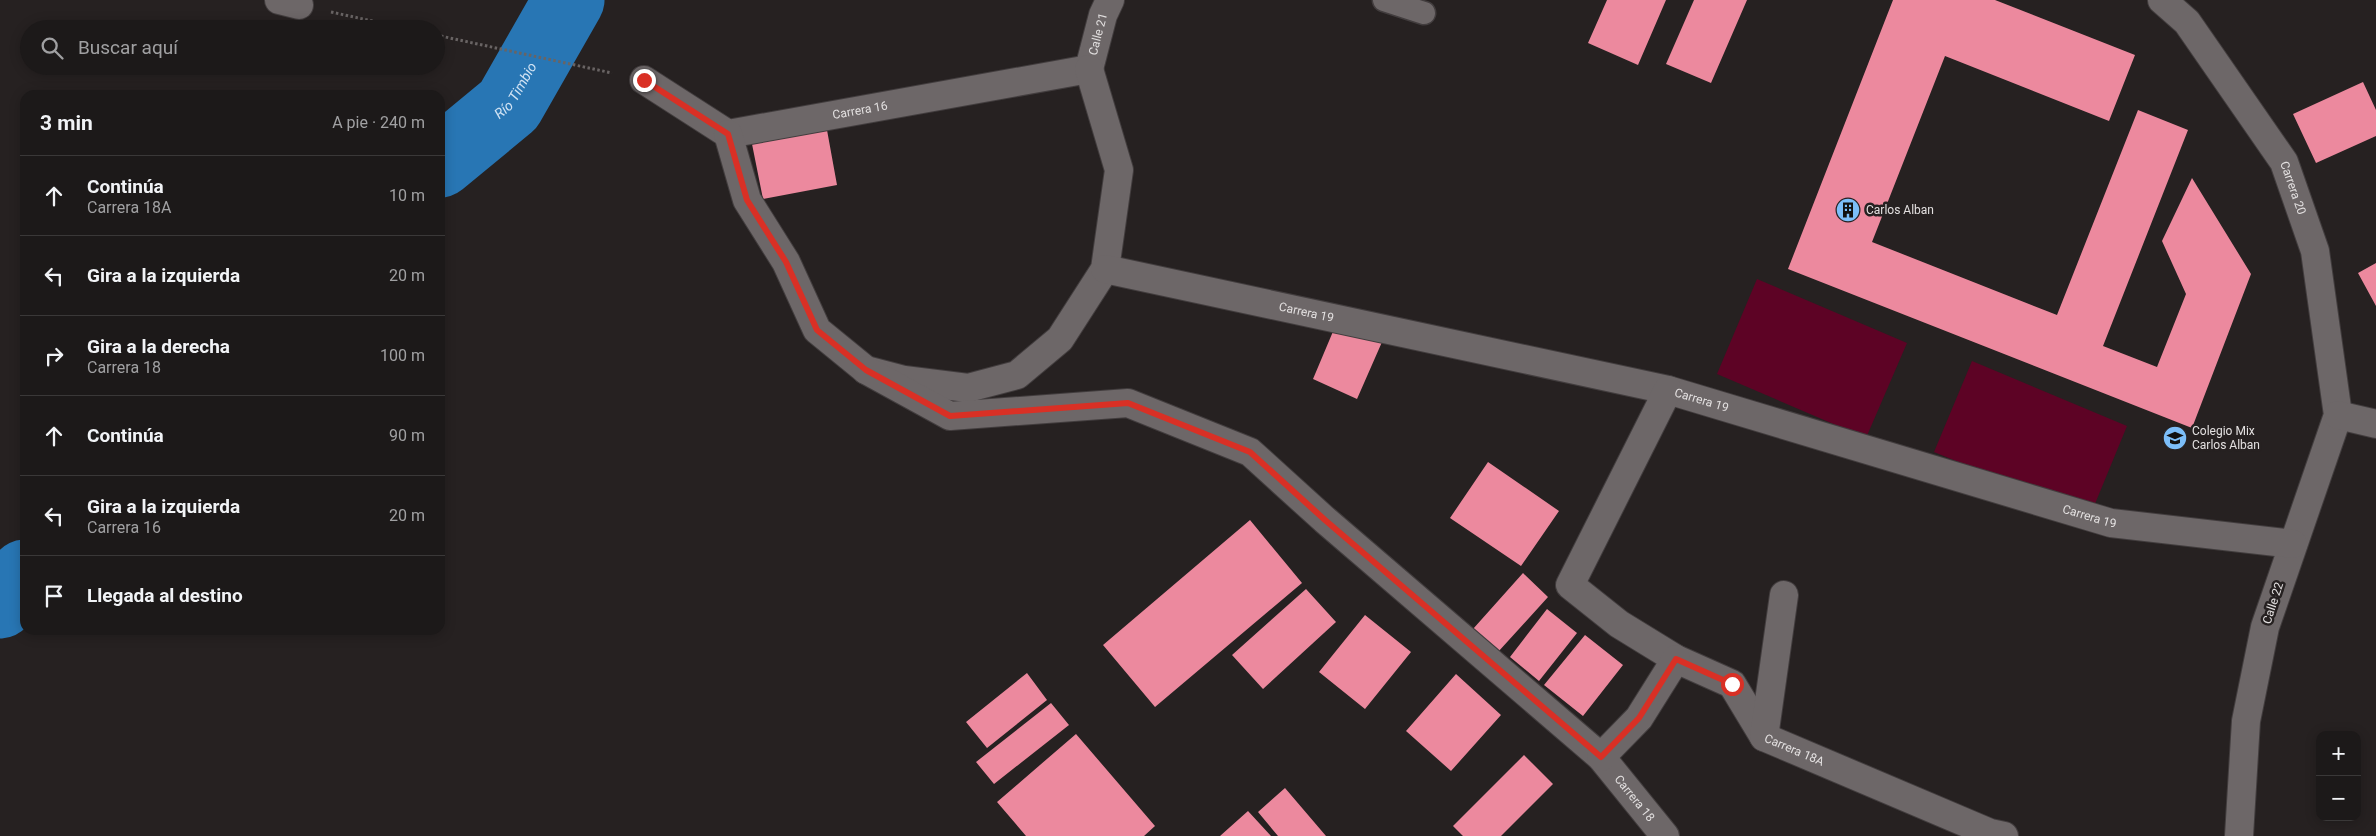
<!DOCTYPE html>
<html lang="es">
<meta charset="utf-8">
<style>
:root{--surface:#1c1919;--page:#292626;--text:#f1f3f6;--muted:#a0a0a2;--line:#3a3838}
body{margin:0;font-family:Roboto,sans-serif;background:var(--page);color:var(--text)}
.controls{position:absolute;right:15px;bottom:15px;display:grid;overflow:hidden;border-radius:10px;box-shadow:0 2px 12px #0003}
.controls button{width:45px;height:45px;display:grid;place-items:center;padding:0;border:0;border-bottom:1px solid var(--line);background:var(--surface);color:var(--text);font:25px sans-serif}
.stop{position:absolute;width:15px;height:15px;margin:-11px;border:4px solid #d93025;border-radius:50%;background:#fff}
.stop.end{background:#d93025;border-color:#fff;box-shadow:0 1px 5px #0008}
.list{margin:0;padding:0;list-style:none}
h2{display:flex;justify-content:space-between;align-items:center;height:65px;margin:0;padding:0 20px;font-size:21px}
h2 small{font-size:16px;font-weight:400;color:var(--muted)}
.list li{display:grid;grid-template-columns:32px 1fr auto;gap:15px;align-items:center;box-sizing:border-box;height:80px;padding:0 20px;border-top:1px solid var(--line)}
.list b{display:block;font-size:19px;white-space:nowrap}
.list p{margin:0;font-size:16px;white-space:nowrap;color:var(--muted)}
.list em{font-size:16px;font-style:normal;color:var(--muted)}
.icon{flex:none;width:28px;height:28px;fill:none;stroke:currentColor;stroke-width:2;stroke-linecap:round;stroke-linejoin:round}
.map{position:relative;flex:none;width:2376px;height:836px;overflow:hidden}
.search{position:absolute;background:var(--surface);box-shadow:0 2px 12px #0003;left:20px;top:20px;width:425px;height:55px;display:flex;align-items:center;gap:12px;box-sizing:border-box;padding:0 18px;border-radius:28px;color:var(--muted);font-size:19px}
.panel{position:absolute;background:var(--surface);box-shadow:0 2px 12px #0003;left:20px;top:90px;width:425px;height:545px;border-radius:15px}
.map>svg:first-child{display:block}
.green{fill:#5d0325}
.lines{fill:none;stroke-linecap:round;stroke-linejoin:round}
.river{stroke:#2876b4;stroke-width:71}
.building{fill:#ec899e}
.lane-casing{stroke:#423d3e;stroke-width:25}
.street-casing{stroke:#423d3e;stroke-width:30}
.path{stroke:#696464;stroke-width:3;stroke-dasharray:2.5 2.5;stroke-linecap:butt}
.lane{stroke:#6d6768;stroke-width:22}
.street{stroke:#6d6768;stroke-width:28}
.route{stroke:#d93025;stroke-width:6}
.labels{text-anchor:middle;stroke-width:5;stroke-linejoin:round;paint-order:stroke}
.street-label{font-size:12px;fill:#e3e0e0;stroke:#262121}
.poi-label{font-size:12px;fill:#e3e0e0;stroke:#262121;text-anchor:start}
.water-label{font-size:14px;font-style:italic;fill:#d1e3f4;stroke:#262121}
</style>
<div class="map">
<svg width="2376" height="836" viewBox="0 0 2376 836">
<rect width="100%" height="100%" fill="#262121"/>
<path class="green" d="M 1757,279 L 1907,343 L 1866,438 L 1717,374 Z
M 1972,361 L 2127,426 L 2090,516 L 1934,452 Z"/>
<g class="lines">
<g class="river">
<path id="s1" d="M 440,162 L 509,105 L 569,0"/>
<path d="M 0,603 L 25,575"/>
</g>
</g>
<path class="building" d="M 1607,0 L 1666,0 L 1638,65 L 1588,43 Z
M 1694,0 L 1747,0 L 1711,83 L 1666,64 Z
M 1893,0 L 1995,0 L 2135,55 L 2109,121 L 1945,56 L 1872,242 L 2057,315 L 2138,110 L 2188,130 L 2103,346 L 2157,367 L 2186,294 L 2162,241 L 2192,178 L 2251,274 L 2192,428 L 1788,269 Z
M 2363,82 L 2376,110 L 2376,136 L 2316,163 L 2293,114 Z
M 827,130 L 837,185 L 763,199 L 752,144 Z
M 2376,263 L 2376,306 L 2358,273 Z
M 1337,322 L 1382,342 L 1357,399 L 1313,379 Z
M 1488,462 L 1559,511 L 1521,566 L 1450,518 Z
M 1250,520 L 1302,583 L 1155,707 L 1103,645 Z
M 1523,573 L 1548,597 L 1498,652 L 1473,629 Z
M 1306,589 L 1336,622 L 1263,689 L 1232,655 Z
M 1547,609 L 1577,633 L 1539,681 L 1510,657 Z
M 1365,615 L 1411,652 L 1365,709 L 1319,672 Z
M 1585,635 L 1623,665 L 1583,716 L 1544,685 Z
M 1027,673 L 1047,700 L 987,748 L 966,722 Z
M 1456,674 L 1501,715 L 1451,771 L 1406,731 Z
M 1051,703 L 1069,725 L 994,784 L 976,762 Z
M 1076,734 L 1155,826 L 1144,836 L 1026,836 L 997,802 Z
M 1524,755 L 1553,784 L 1501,836 L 1463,836 L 1453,826 Z
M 1285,788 L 1326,836 L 1278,836 L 1258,812 Z
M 1248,811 L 1271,836 L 1220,836 Z"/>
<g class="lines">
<g class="lane-casing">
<path id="lane" d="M 1384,0 L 1424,13"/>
</g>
<g class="street-casing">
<g id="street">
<path d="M 279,0 L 299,5"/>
<path id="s2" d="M 2162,0 L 2187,22 L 2284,162 L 2315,251 L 2338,415 L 2265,627 L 2246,721 L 2239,836"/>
<path id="s3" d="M 1089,69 L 1103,15 L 1110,0"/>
<path id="s4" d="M 644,80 L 728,134 L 1089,69"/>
<path d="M 728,134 L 747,200 L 786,262 L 817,330 L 866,370 L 904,380 L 968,388 L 1017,375 L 1060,339 L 1105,269 L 1119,170 L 1089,69"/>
<path id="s5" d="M 1105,269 L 1668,390 L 2111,523 L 2293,544"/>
<path id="s6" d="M 866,370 L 950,416 L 1128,403 L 1250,452 L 1325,520 L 1601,757 L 1665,836"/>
<path id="s7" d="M 1668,390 L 1570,585 L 1619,624 L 1676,659 L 1732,684 L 1764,737 L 1990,833 L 2004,836"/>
<path d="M 2338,415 L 2376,424"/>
<path d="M 1764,737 L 1784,595"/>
<path d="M 1601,757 L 1639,718 L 1676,659"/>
</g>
</g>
<path class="path" d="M 331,12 L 409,29
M 436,35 L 612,73"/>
<use href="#lane" class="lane"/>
<use href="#street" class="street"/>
</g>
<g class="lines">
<path class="route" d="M 644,80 L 728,134 L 747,200 L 786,262 L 817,330 L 866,370 L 950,416 L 1128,403 L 1250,452 L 1325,520 L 1601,757 L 1639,718 L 1676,659 L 1732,684"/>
</g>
<defs>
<g id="building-disc" transform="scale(1.25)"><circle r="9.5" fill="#7cbef9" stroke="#262121"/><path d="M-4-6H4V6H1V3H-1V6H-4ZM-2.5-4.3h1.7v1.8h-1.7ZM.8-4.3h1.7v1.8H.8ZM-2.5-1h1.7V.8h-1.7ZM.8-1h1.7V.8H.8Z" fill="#111"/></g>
<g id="school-disc" transform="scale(1.25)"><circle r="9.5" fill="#7cbef9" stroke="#262121"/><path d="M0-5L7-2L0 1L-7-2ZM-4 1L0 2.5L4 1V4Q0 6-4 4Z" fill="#111"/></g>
</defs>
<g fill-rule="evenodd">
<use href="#building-disc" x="1848" y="210"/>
<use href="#school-disc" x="2175" y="438"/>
</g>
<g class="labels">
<g class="street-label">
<text dy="4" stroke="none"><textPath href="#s3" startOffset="36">Calle 21</textPath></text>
<text dy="4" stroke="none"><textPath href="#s4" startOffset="234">Carrera 16</textPath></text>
<text dy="4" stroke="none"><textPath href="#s2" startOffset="231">Carrera 20</textPath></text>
<text dy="4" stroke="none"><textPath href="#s5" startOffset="206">Carrera 19</textPath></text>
<text dy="4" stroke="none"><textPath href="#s5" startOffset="611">Carrera 19</textPath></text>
<text dy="4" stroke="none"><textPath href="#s5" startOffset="1016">Carrera 19</textPath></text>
<text transform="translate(2273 603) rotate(-72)" y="4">Calle 22</text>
<text dy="4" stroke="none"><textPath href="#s7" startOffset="504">Carrera 18A</textPath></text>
<text dy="4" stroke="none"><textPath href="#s6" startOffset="924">Carrera 18</textPath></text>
</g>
<g class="poi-label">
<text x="1866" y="214">Carlos Alban</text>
<text x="2192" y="435">Colegio Mix<tspan x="2192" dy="14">Carlos Alban</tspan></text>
</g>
<g class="water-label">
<text dy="5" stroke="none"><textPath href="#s1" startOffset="105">Río Timbio</textPath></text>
</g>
</g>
</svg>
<div class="controls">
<button>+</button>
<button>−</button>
</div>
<div class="stop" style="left:1732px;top:684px"></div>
<div class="stop end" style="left:644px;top:80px"></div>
<div class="search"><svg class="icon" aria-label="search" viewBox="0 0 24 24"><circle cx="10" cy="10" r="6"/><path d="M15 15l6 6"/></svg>Buscar aquí</div>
<section class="panel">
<h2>3 min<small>A pie · 240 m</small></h2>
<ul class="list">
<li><svg class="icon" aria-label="ahead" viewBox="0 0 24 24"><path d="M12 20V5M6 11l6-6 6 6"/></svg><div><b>Continúa</b><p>Carrera 18A</p></div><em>10 m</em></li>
<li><svg class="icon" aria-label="left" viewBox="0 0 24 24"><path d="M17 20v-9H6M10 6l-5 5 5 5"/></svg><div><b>Gira a la izquierda</b></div><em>20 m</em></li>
<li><svg class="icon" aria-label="right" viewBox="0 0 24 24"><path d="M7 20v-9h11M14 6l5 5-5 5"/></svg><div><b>Gira a la derecha</b><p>Carrera 18</p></div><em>100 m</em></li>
<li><svg class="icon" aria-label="ahead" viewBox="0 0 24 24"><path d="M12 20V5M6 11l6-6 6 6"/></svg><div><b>Continúa</b></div><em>90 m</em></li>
<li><svg class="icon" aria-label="left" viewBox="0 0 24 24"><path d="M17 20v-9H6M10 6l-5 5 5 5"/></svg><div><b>Gira a la izquierda</b><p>Carrera 16</p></div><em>20 m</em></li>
<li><svg class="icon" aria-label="arrive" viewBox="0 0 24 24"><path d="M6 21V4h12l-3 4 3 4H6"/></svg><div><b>Llegada al destino</b></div></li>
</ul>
</section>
</div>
